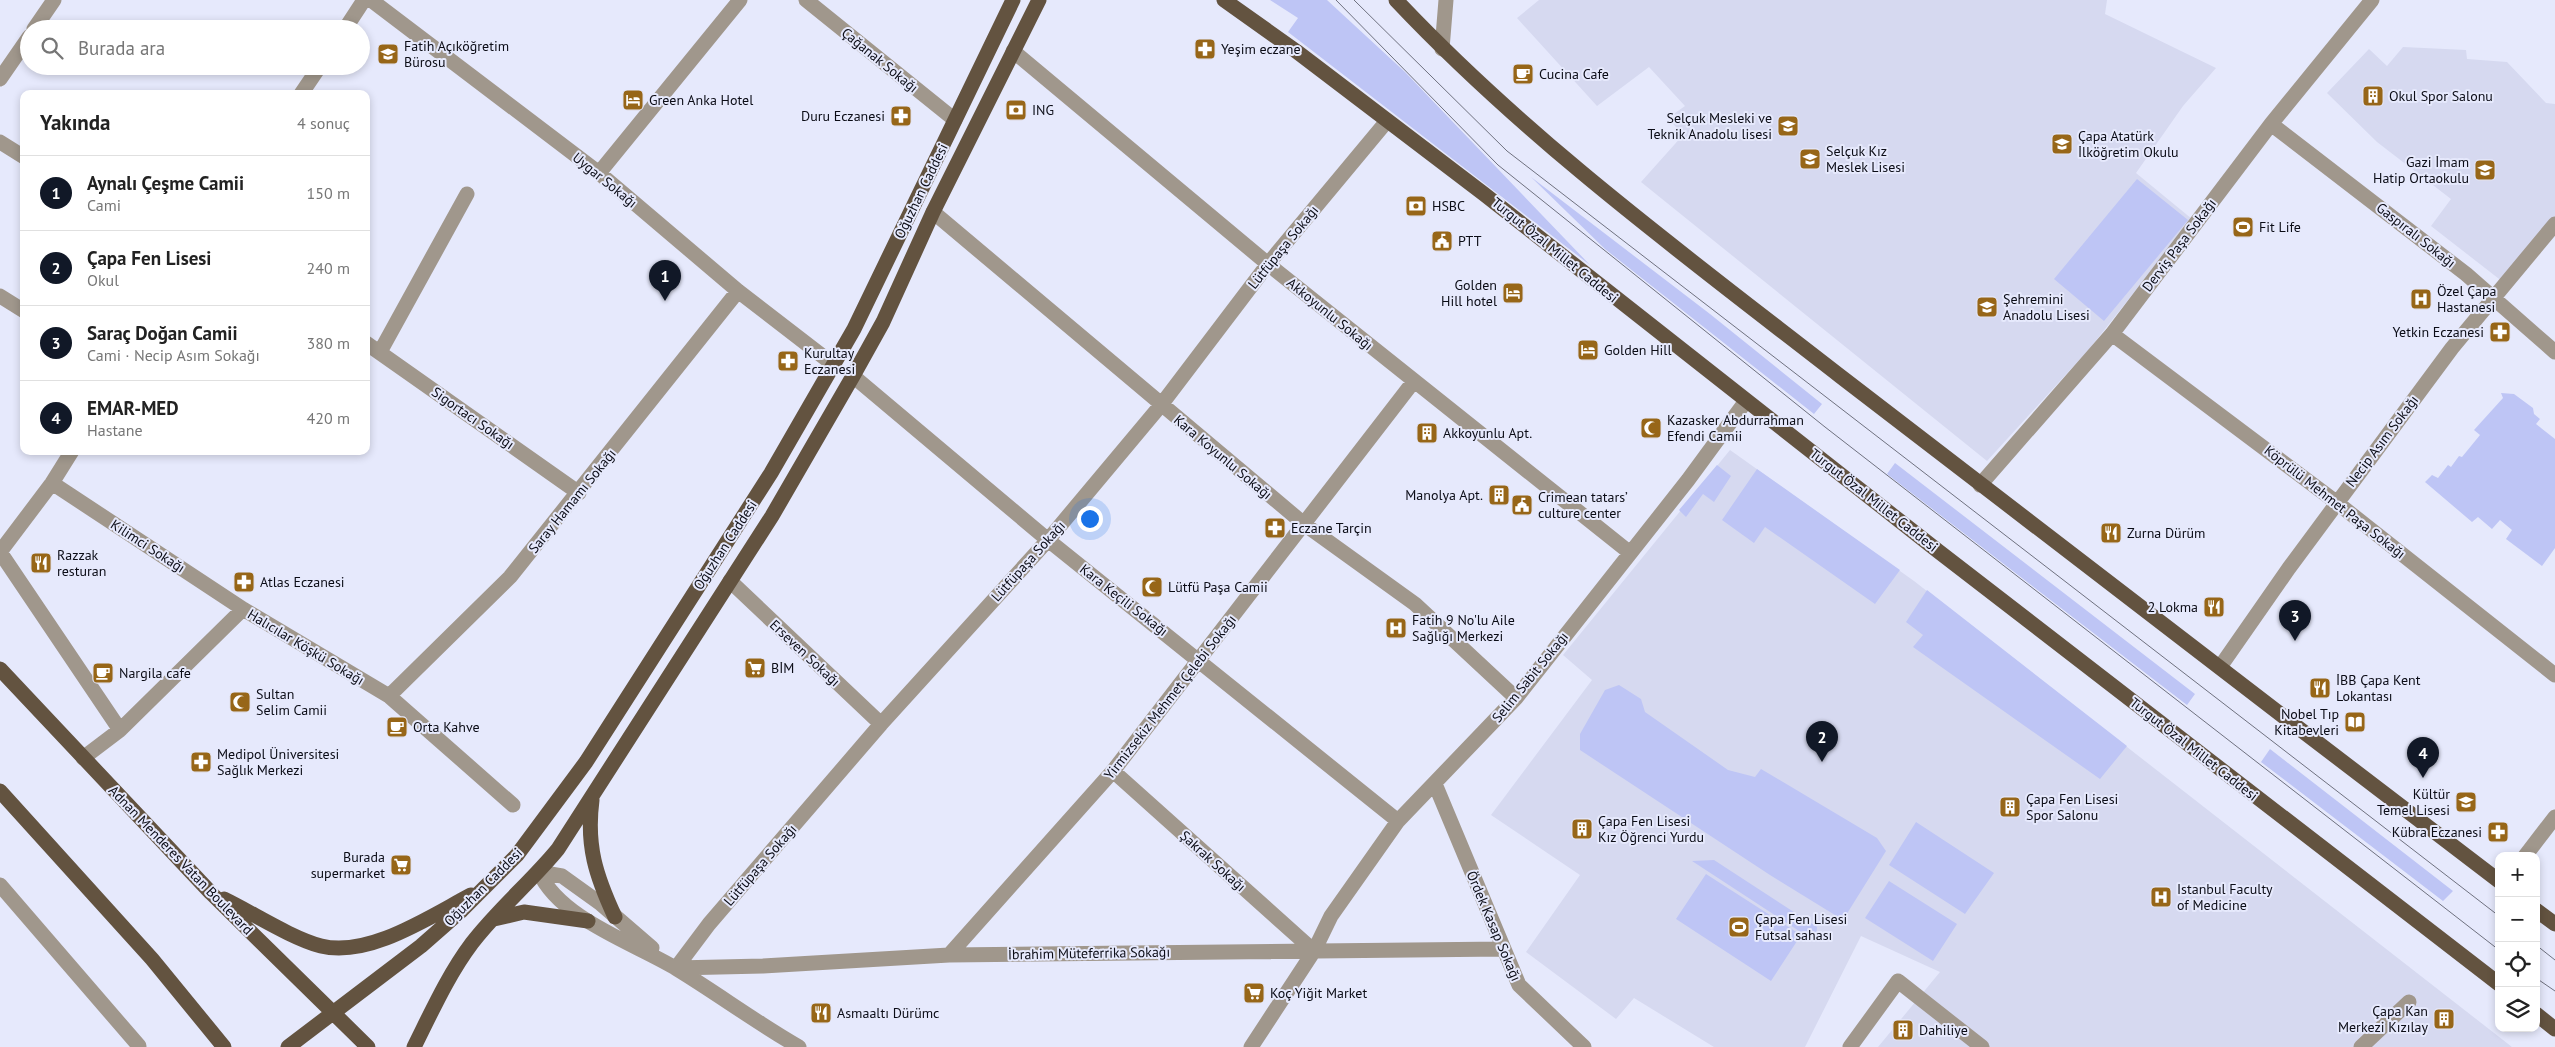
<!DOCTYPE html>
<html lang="tr">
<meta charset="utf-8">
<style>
:root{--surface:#fff;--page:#f6f6f6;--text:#222;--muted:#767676;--line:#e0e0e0;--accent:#111827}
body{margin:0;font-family:"PT Sans",sans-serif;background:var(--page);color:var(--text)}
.controls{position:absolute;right:15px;bottom:15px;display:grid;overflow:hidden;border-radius:10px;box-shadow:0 2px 8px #0003}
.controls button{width:45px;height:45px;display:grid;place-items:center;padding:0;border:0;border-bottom:1px solid var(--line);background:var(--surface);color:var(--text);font:25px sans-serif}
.you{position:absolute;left:1089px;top:518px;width:18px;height:18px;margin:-12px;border:4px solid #fff;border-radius:50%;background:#1a73e8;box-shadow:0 0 0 8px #1a73e833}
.badge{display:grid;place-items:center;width:32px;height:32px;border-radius:50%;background:var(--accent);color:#fff;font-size:16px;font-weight:700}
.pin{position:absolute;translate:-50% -41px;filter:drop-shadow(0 1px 2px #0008)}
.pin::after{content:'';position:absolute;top:26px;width:18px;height:15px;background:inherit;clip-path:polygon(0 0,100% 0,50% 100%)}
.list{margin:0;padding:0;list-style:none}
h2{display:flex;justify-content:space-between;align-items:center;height:65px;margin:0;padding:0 20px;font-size:21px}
h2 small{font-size:16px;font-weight:400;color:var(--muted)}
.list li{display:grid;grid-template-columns:32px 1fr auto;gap:15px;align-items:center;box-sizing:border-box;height:75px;padding:0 20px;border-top:1px solid var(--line)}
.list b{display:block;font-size:19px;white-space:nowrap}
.list p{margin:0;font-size:16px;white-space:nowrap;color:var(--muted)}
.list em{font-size:16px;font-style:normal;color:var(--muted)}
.icon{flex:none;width:28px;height:28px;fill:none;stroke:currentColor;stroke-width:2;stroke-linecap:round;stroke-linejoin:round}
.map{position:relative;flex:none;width:2555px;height:1047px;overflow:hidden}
.search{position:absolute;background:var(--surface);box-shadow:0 2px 8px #0003;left:20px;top:20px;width:350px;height:55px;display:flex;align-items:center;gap:12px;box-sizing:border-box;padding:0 18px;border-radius:28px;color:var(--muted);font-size:19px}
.panel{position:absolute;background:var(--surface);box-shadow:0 2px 8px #0003;left:20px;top:90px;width:350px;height:365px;border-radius:10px}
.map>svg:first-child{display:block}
.built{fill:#d6d9f0}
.green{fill:#bec5f5}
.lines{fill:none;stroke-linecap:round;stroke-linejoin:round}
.minor{stroke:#a0978c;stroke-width:15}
.major{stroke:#635340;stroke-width:15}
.tram{stroke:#6f717f;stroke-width:1}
.labels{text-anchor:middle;stroke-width:4;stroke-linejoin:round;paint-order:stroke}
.poi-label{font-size:14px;fill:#0b0c16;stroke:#e6e9fc;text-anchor:start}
.street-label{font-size:14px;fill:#0b0c16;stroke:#e6e9fc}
</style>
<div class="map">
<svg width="2555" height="1047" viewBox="0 0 2555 1047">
<rect width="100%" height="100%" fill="#e6e9fc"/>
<path class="built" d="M 1539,0 L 2107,0 L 2105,14 L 2216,68 L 2183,106 L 2136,173 L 2192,219 L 2090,348 L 1987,461 L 1641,182 L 1683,135 L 1668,118 L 1685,106 L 1649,67 L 1597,106 L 1517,18 Z
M 2403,47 L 2466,50 L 2467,59 L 2507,62 L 2546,103 L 2555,104 L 2555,216 L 2503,282 L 2431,226 L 2451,199 L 2377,142 L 2327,93 L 2369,49 L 2387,66 Z
M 1730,450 L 1914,581 L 2512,1047 L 1878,1047 L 1940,972 L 1861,936 L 1805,1047 L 1714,1047 L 1634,998 L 1616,1019 L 1526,952 L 1580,875 L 1491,815 L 1592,680 L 1563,655 Z"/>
<path class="green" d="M 1270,0 L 1327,0 L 1405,72 L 1590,265 L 1288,32 L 1298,18 Z
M 1531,177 L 1710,314 L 1822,404 L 1814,414 L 1605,249 Z
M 2137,179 L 2188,220 L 2104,321 L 2054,279 Z
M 2501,393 L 2514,394 L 2533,408 L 2534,414 L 2540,419 L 2536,424 L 2555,439 L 2555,548 L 2542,566 L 2506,539 L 2512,530 L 2500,520 L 2492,529 L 2478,517 L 2472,522 L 2425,482 L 2432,475 L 2438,478 L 2448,465 L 2451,467 L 2459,456 L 2462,457 L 2480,435 L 2474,430 L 2503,398 Z
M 1895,463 L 2195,694 L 2187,705 L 1887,474 Z
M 1717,465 L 1731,476 L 1714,502 L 1703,494 L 1686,517 L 1679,510 Z
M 1757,469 L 1900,570 L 1875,604 L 1765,527 L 1754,543 L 1722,520 Z
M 1927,590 L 2127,746 L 2100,779 L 1913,647 L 1923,635 L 1906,622 Z
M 1619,685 L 1641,699 L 1645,712 L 1728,770 L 1755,777 L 1761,769 L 1877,838 L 1886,851 L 1843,920 L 1770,875 L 1580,750 L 1580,734 L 1605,690 Z
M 2270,749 L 2453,891 L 2443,901 L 2261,762 Z
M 1916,822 L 1994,873 L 1965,914 L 1889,865 Z
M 1714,860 L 1817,927 L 1816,942 L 1692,861 Z
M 1706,874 L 1801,935 L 1771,981 L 1676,919 Z
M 1889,881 L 1957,924 L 1933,961 L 1865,918 Z"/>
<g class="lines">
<path class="minor" d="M 371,0 L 599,173 L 738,291 L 834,365
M 806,0 L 955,120
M 34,29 L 54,0
M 345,29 L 364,0
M 1442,49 L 1446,0
M 1013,51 L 1268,264 L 1629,552
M 0,79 L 29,37
M 301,94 L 320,66
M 2271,124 L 2466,274 L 2555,352
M 0,142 L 24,157
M 599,173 L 740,0
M 933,212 L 1304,524 L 1415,604 L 1516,698
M 0,296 L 24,311
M 2112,334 L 2336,502 L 2555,675
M 366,343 L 579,493
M 380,352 L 467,194
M 853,376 L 1048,540 L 1398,821
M 52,483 L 243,609
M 1980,485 L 2112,334 L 2271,124 L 2372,0
M 0,552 L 120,730
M 0,552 L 52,483 L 72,451
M 730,581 L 881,724
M 2220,667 L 2289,568 L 2452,348 L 2555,224
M 389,696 L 510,577 L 738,291
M 83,758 L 120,730 L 243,609 L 389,696 L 513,805
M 1113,771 L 1314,951
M 1435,784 L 1519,985 L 1584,1047
M 2525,856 L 2555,817
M 539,872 C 560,919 634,943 677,969 C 718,994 757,1023 799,1047
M 539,872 L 562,876 L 601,904 L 652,948
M 0,885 L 139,1046
M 949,955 L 1113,771 L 1414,381
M 676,968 L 709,924 L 881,724 L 1048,540 L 1161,405 L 1268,264 L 1387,121
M 676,968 L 763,966 L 949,955 L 1504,949
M 1251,1047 L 1314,951 L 1331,916 L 1398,821 L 1516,698 L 1688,480 L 1746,401
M 1850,1047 L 1898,981 L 1982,1047
M 2361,1047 L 2409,1002"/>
<path class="major" d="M 1224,0 L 1296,51 L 1484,194 L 1938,551 L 2499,984
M 1396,0 C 1529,141 1687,257 1840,376 C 2058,545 2279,713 2499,881
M 0,669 L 211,893 L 368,1047
M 0,791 L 152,959 L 224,1047
M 592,800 C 586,846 596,876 615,917
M 224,899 C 253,913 291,938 321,946 C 369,958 431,916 471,895
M 2536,910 L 2555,924
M 494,919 L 524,912 L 588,921
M 2536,1014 L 2555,1029
M 288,1047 L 421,946 L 462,910 L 517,855 L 586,762 L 771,473 L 854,329 L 1013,0
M 414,1047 C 432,1011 448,975 472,943 C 498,909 531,882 558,849 L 772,516 L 853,376 L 883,322 L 933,212 L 1039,0"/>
<path class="tram" d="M 1336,0 L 1498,165 L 1825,427 L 2499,950
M 1354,0 L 1507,151 L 2499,916
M 2536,945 L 2555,960
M 2536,978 L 2555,991"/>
</g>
<defs>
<g id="pharmacy-square" transform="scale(1.125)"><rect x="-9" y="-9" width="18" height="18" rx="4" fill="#976618" stroke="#e6e9fc"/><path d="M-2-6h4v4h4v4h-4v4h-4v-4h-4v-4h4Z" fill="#fff"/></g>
<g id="school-square" transform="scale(1.125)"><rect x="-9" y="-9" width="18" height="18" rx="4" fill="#976618" stroke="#e6e9fc"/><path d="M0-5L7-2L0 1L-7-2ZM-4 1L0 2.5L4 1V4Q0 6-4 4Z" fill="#fff"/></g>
<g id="cafe-square" transform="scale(1.125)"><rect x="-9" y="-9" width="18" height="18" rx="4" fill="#976618" stroke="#e6e9fc"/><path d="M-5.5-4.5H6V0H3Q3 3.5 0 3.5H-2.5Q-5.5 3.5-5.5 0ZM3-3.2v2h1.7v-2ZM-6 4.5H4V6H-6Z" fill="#fff"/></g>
<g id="building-square" transform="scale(1.125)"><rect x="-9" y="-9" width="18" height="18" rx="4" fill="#976618" stroke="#e6e9fc"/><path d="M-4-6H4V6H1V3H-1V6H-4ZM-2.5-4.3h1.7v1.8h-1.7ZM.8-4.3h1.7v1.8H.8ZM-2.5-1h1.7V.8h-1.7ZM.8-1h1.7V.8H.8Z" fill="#fff"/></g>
<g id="hotel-square" transform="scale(1.125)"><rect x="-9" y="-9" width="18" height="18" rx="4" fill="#976618" stroke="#e6e9fc"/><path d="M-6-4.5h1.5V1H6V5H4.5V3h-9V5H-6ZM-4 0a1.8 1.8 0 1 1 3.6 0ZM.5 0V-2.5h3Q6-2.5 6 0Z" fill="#fff"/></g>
<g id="bank-square" transform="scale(1.125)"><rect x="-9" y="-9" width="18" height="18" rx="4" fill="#976618" stroke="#e6e9fc"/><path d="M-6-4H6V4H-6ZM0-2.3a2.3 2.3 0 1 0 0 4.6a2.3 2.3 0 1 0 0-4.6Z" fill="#fff"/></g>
<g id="stadium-square" transform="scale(1.125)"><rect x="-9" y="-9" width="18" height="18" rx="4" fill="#976618" stroke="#e6e9fc"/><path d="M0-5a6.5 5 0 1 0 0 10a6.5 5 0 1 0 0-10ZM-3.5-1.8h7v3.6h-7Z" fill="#fff"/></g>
<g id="civic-square" transform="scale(1.125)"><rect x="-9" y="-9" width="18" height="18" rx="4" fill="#976618" stroke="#e6e9fc"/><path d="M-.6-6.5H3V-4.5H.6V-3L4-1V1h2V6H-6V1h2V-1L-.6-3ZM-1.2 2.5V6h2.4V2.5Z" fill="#fff"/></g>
<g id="hospital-square" transform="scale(1.125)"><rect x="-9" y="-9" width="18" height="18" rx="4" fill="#976618" stroke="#e6e9fc"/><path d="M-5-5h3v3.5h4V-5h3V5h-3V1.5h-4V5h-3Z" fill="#fff"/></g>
<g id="mosque-square" transform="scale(1.125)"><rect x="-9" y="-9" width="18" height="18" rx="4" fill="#976618" stroke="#e6e9fc"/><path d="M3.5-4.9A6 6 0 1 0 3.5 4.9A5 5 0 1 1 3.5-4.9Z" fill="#fff"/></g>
<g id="restaurant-square" transform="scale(1.125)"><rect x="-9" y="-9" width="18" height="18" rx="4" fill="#976618" stroke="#e6e9fc"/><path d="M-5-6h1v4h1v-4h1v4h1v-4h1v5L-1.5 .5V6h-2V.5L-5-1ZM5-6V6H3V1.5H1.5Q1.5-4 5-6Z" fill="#fff"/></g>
<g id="supermarket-square" transform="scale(1.125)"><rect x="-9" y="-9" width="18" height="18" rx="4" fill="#976618" stroke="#e6e9fc"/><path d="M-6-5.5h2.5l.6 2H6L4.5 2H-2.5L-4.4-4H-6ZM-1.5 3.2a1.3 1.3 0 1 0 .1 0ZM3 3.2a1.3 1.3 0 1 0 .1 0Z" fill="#fff"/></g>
<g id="library-square" transform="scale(1.125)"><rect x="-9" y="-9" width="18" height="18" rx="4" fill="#976618" stroke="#e6e9fc"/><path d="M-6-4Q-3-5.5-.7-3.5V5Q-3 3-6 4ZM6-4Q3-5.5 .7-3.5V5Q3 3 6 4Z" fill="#fff"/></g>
</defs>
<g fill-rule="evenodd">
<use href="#pharmacy-square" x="1205" y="49"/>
<use href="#school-square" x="388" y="54"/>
<use href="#cafe-square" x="1523" y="74"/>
<use href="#building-square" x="2373" y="96"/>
<use href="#hotel-square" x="633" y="100"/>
<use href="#bank-square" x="1016" y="110"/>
<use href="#pharmacy-square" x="901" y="116"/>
<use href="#school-square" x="1788" y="126"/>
<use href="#school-square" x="2062" y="144"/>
<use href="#school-square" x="1810" y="159"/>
<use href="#school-square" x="2485" y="170"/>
<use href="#bank-square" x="1416" y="206"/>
<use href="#stadium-square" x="2243" y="227"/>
<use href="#civic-square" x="1442" y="241"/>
<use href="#hotel-square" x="1513" y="293"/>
<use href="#hospital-square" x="2421" y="299"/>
<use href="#school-square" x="1987" y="307"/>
<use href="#pharmacy-square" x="2500" y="332"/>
<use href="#hotel-square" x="1588" y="350"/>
<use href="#pharmacy-square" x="788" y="361"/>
<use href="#mosque-square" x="1651" y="428"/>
<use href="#building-square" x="1427" y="433"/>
<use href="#building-square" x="1499" y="495"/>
<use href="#civic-square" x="1522" y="505"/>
<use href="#pharmacy-square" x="1275" y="528"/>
<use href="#restaurant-square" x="2111" y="533"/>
<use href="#restaurant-square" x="41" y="563"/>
<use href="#pharmacy-square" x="244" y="582"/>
<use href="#mosque-square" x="1152" y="587"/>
<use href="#restaurant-square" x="2214" y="607"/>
<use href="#hospital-square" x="1396" y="628"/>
<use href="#supermarket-square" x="755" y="668"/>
<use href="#cafe-square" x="103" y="673"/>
<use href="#restaurant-square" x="2320" y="688"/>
<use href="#mosque-square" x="240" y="702"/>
<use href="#library-square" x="2355" y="722"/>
<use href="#cafe-square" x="397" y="727"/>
<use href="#pharmacy-square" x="201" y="762"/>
<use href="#school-square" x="2466" y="802"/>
<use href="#building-square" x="2010" y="807"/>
<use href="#building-square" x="1582" y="829"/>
<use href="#pharmacy-square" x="2498" y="832"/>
<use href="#supermarket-square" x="401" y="865"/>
<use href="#hospital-square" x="2161" y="897"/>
<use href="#stadium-square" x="1739" y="927"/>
<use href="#supermarket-square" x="1254" y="993"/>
<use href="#restaurant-square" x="821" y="1013"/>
<use href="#building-square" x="2444" y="1019"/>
<use href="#building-square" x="1903" y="1030"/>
</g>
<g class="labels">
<g class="poi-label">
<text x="404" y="51">Fatih Açıköğretim<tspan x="404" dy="16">Bürosu</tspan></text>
<text x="1221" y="54">Yeşim eczane</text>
<text x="1539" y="79">Cucina Cafe</text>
<text x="2389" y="101">Okul Spor Salonu</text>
<text x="649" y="105">Green Anka Hotel</text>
<text x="1032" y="115">ING</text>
<text x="885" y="121" text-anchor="end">Duru Eczanesi</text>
<text x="1772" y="123" text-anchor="end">Selçuk Mesleki ve<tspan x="1772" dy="16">Teknik Anadolu lisesi</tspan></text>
<text x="2078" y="141">Çapa Atatürk<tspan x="2078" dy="16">İlköğretim Okulu</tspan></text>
<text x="1826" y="156">Selçuk Kız<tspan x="1826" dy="16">Meslek Lisesi</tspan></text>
<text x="2469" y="167" text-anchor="end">Gazi İmam<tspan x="2469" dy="16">Hatip Ortaokulu</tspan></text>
<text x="1432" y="211">HSBC</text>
<text x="2259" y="232">Fit Life</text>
<text x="1458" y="246">PTT</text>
<text x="1497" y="290" text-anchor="end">Golden<tspan x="1497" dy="16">Hill hotel</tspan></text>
<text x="2437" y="296">Özel Çapa<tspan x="2437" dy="16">Hastanesi</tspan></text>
<text x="2003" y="304">Şehremini<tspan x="2003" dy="16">Anadolu Lisesi</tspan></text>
<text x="2484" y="337" text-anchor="end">Yetkin Eczanesi</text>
<text x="1604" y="355">Golden Hill</text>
<text x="804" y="358">Kurultay<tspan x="804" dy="16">Eczanesi</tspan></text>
<text x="1667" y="425">Kazasker Abdurrahman<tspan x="1667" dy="16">Efendi Camii</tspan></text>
<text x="1443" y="438">Akkoyunlu Apt.</text>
<text x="1483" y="500" text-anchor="end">Manolya Apt.</text>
<text x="1538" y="502">Crimean tatars’<tspan x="1538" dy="16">culture center</tspan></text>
<text x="1291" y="533">Eczane Tarçin</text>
<text x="2127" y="538">Zurna Dürüm</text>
<text x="57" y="560">Razzak<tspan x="57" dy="16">resturan</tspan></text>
<text x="260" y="587">Atlas Eczanesi</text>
<text x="1168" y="592">Lütfü Paşa Camii</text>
<text x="2198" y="612" text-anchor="end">2 Lokma</text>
<text x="1412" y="625">Fatih 9 No'lu Aile<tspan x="1412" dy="16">Sağlığı Merkezi</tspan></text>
<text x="771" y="673">BİM</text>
<text x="119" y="678">Nargila cafe</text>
<text x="2336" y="685">İBB Çapa Kent<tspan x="2336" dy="16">Lokantası</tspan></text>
<text x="256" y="699">Sultan<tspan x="256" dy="16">Selim Camii</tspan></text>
<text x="2339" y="719" text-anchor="end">Nobel Tıp<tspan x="2339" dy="16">Kitabevleri</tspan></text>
<text x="413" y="732">Orta Kahve</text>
<text x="217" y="759">Medipol Üniversitesi<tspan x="217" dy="16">Sağlık Merkezi</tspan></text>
<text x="2450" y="799" text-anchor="end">Kültür<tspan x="2450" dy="16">Temel Lisesi</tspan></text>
<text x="2026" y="804">Çapa Fen Lisesi<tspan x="2026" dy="16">Spor Salonu</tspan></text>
<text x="1598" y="826">Çapa Fen Lisesi<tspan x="1598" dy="16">Kız Öğrenci Yurdu</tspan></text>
<text x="2482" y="837" text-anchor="end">Kübra Eczanesi</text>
<text x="385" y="862" text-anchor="end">Burada<tspan x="385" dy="16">supermarket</tspan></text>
<text x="2177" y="894">Istanbul Faculty<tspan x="2177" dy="16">of Medicine</tspan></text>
<text x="1755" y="924">Çapa Fen Lisesi<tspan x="1755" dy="16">Futsal sahası</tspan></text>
<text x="1270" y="998">Koç Yiğit Market</text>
<text x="2428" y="1016" text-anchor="end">Çapa Kan<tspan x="2428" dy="16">Merkezi Kızılay</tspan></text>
<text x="837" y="1018">Asmaaltı Dürümc</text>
<text x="1919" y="1035">Dahiliye</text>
</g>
<g class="street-label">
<text transform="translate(880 60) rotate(39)" y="5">Çağanak Sokağı</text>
<text transform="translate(605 180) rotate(39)" y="5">Uygar Sokağı</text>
<text transform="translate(921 191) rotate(-64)" y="5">Oğuzhan Caddesi</text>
<text transform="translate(2416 235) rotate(38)" y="5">Gaspıralı Sokağı</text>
<text transform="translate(2179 245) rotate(-53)" y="5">Derviş Paşa Sokağı</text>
<text transform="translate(1283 247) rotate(-51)" y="5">Lütfüpaşa Sokağı</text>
<text transform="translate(1555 250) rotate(39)" y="5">Turgut Özal Millet Caddesi</text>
<text transform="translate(1330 314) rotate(39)" y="5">Akkoyunlu Sokağı</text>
<text transform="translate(473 418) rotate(35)" y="5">Sigortacı Sokağı</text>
<text transform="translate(2382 441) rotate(-53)" y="5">Necip Asım Sokağı</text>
<text transform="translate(1223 457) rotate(40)" y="5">Kara Koyunlu Sokağı</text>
<text transform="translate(1874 500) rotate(38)" y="5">Turgut Özal Millet Caddesi</text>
<text transform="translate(572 501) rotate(-51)" y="5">Saray Hamamı Sokağı</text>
<text transform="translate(2335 502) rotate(38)" y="5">Köprülü Mehmet Paşa Sokağı</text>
<text transform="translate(725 545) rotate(-57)" y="5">Oğuzhan Caddesi</text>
<text transform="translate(148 546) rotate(33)" y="5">Kilimci Sokağı</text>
<text transform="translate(1028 561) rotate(-48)" y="5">Lütfüpaşa Sokağı</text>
<text transform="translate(1124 600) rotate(38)" y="5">Kara Keçili Sokağı</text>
<text transform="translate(306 647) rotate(31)" y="5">Halıcılar Köşkü Sokağı</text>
<text transform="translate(805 653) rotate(43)" y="5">Erseven Sokağı</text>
<text transform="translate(1530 677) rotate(-51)" y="5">Selim Sabit Sokağı</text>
<text transform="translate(1170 697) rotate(-52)" y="5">Yirmizsekiz Mehmet Çelebi Sokağı</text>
<text transform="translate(2194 749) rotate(38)" y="5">Turgut Özal Millet Caddesi</text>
<text transform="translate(181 860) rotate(46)" y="5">Adnan Menderes Vatan Boulevard</text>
<text transform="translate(1213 861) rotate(42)" y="5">Şakrak Sokağı</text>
<text transform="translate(760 865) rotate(-49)" y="5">Lütfüpaşa Sokağı</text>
<text transform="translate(483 887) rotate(-45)" y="5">Oğuzhan Caddesi</text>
<text transform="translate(1494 926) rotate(67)" y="5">Ördek Kasap Sokağı</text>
<text transform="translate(1089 953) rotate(-1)" y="5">İbrahim Müteferrika Sokağı</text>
</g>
</g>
</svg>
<div class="controls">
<button>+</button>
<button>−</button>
<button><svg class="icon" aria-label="locate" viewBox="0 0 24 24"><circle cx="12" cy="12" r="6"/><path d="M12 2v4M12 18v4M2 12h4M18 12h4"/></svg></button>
<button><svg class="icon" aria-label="layers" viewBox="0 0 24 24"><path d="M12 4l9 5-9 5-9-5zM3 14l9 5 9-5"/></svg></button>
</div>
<div class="you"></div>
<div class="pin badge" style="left:665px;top:301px">1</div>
<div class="pin badge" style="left:1822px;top:762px">2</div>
<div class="pin badge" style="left:2295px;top:641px">3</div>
<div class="pin badge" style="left:2423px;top:778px">4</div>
<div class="search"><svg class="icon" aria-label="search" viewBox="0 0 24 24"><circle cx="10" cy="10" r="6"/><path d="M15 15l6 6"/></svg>Burada ara</div>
<section class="panel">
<h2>Yakında<small>4 sonuç</small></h2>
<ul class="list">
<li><span class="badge">1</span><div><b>Aynalı Çeşme Camii</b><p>Cami</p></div><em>150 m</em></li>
<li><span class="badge">2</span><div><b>Çapa Fen Lisesi</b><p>Okul</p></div><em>240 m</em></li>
<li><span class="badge">3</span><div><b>Saraç Doğan Camii</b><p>Cami · Necip Asım Sokağı</p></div><em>380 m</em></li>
<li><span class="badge">4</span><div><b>EMAR-MED</b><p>Hastane</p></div><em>420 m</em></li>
</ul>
</section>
</div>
